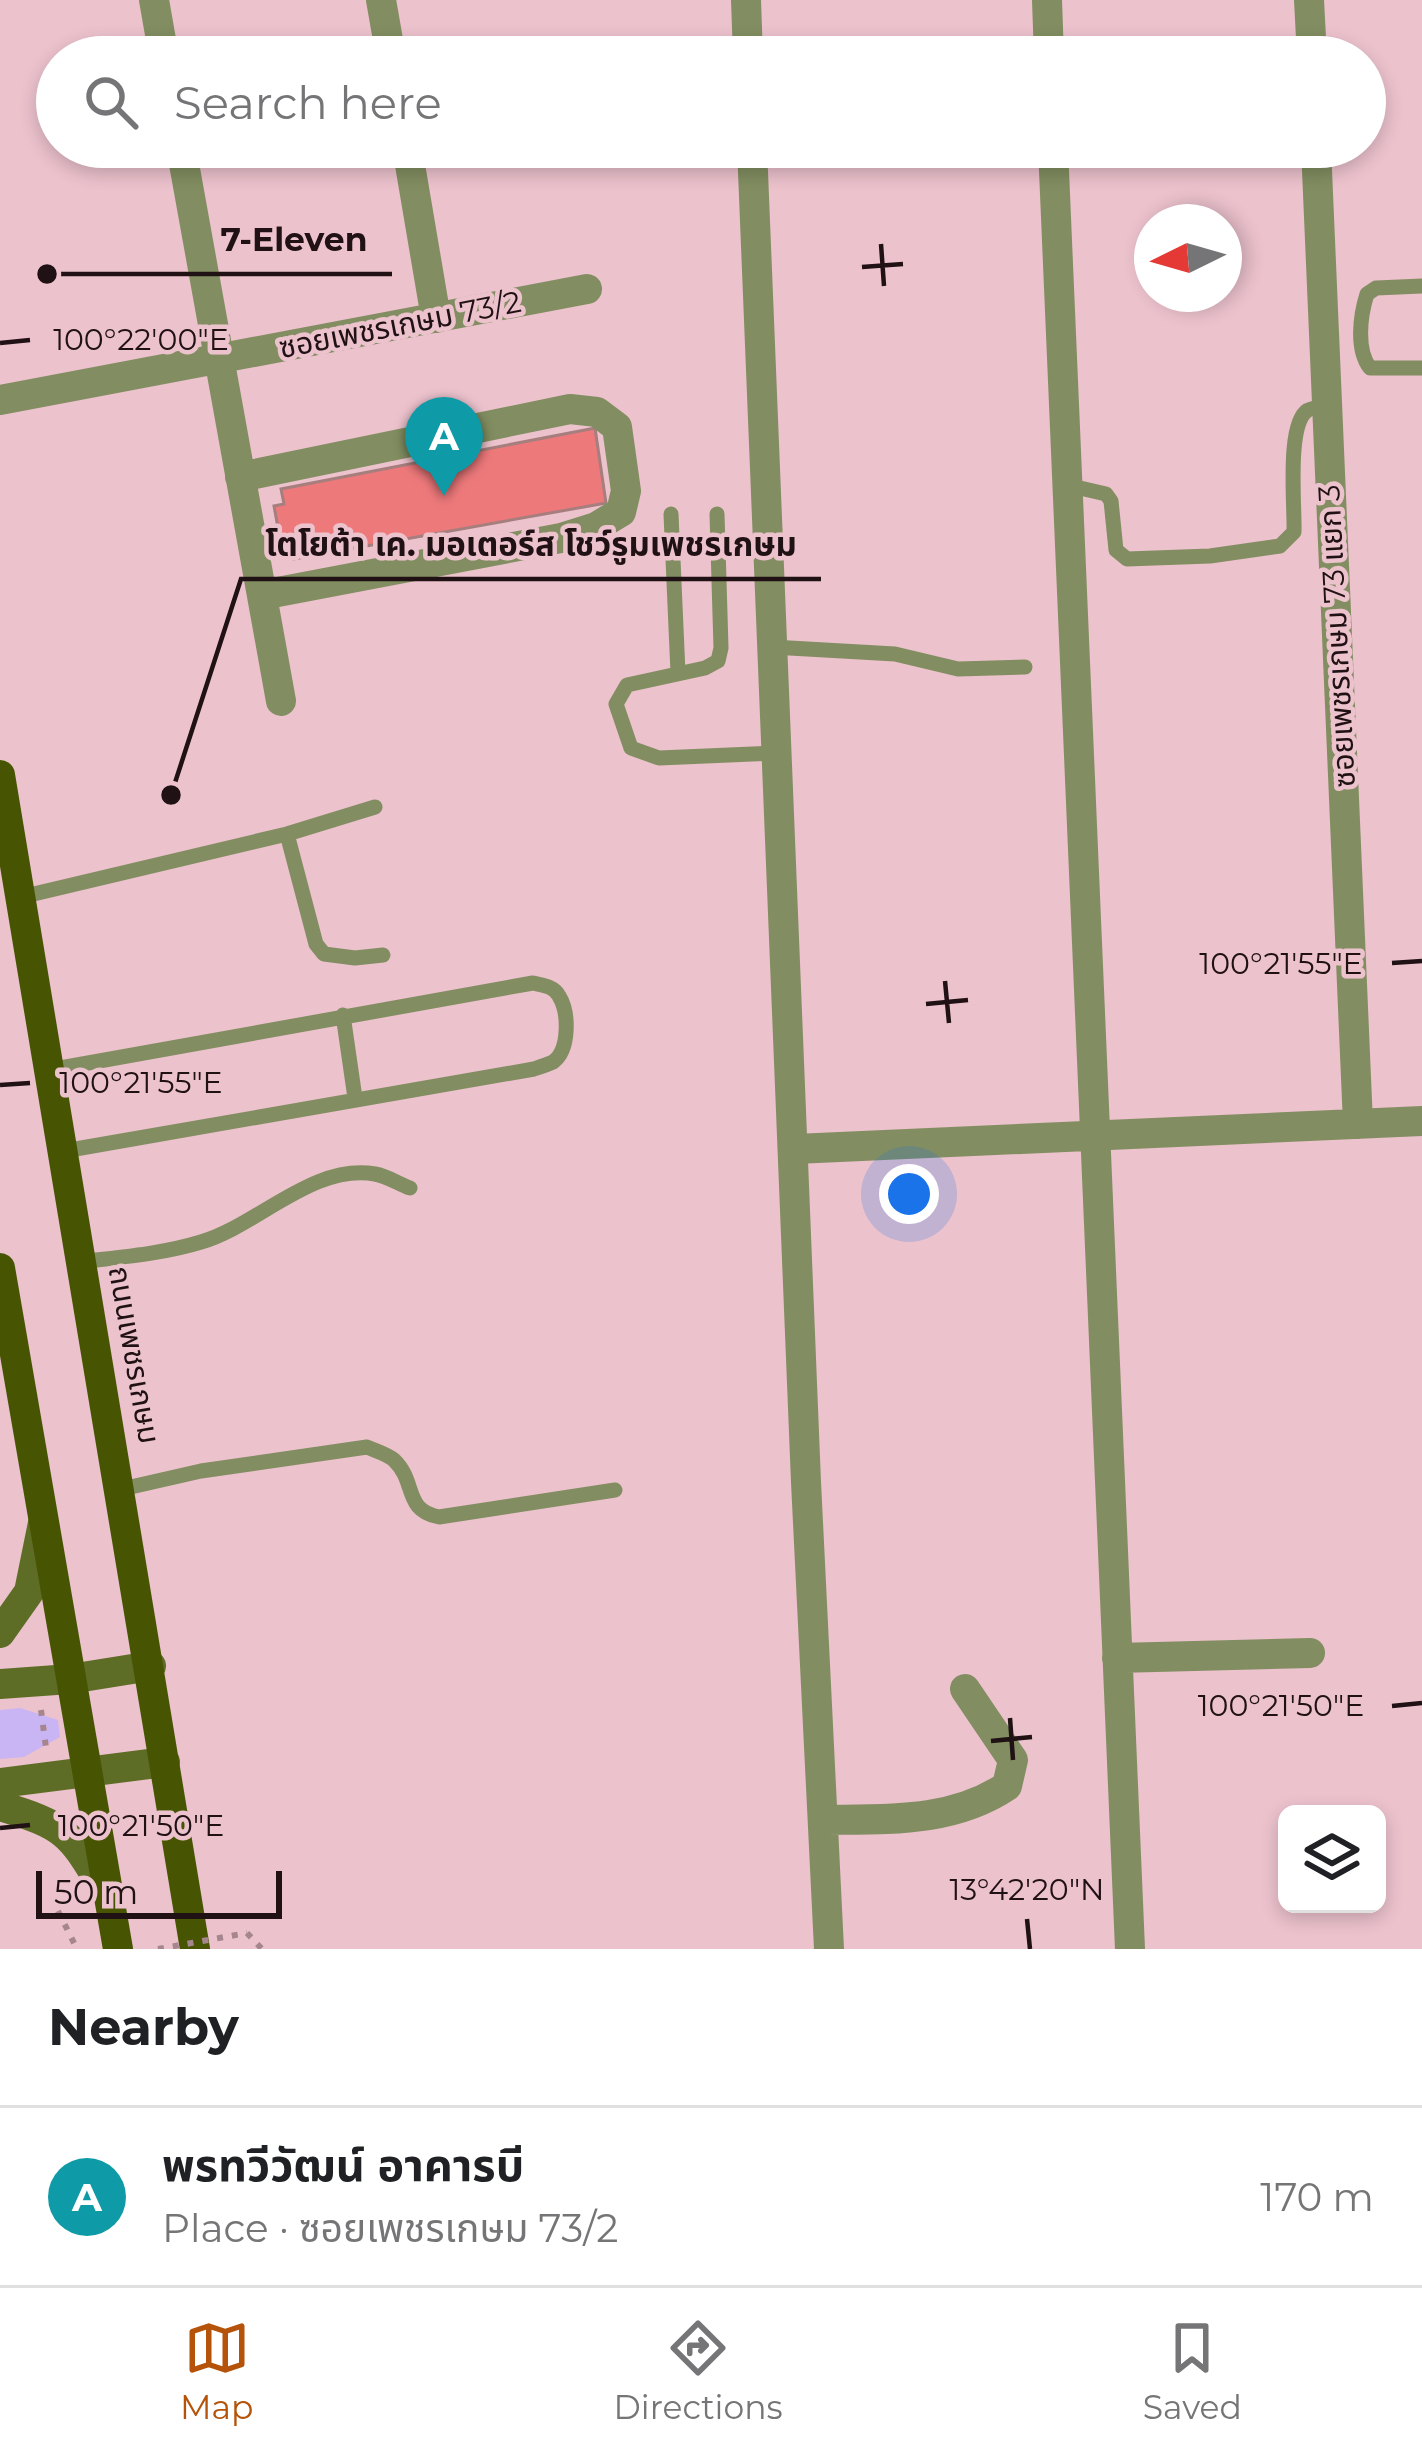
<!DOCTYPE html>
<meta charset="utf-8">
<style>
:root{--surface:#fff;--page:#f6f6f6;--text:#202124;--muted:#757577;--line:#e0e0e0;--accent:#b45309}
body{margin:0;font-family:Montserrat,"Noto Sans Thai",sans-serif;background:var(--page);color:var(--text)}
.controls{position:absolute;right:36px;bottom:36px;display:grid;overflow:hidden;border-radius:18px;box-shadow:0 6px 18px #0003}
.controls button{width:108px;height:108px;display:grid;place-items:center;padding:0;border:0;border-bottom:3px solid var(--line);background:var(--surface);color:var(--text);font:60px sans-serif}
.compass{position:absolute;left:1134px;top:204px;width:108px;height:108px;border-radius:50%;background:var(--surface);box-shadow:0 6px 18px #0003;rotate:265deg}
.scale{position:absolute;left:36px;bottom:30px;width:246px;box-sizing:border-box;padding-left:12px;border:6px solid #201115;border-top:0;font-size:33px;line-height:42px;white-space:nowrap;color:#201115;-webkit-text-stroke:9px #ecc2cd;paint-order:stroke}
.you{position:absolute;left:909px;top:1194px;width:42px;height:42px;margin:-30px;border:9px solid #fff;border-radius:50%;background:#1a73e8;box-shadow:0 0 0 18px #1a73e833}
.badge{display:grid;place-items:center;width:78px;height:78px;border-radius:50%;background:var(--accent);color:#fff;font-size:39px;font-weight:700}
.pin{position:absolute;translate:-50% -99px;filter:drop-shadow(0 3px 6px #0008)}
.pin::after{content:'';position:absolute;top:63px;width:42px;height:36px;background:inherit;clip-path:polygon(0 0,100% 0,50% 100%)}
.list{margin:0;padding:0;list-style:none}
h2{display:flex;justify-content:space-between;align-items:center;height:156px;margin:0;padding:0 48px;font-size:51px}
h2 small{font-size:39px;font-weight:400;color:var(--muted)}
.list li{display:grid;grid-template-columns:78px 1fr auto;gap:36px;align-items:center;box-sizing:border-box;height:180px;padding:0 48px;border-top:3px solid var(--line)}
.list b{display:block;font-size:45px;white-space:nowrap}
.list p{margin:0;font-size:39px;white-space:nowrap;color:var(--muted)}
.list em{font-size:39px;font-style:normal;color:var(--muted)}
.icon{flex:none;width:66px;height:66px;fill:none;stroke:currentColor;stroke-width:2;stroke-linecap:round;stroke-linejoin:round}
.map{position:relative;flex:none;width:1422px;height:1949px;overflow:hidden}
.search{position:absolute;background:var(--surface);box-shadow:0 6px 18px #0003;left:36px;right:36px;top:36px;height:132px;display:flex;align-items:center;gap:30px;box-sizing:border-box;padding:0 42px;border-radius:66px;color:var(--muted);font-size:45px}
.sheet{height:336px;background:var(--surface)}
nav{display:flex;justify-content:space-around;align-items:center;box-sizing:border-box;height:168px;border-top:3px solid var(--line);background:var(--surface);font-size:33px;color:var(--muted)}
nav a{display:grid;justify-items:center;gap:6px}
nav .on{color:var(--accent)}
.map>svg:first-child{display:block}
.green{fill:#cab5f4}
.building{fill:#ee797b;stroke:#a67e7d;stroke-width:3}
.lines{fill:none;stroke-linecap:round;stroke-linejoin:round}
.path{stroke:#a6868e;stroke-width:6;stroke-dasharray:6 9;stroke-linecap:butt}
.service{stroke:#828e61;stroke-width:15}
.minor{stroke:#828e61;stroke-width:30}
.secondary{stroke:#5e6d25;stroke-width:30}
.primary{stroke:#475503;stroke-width:30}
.path-bridge{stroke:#a6868e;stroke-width:6;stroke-dasharray:6 9;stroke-linecap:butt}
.ticks{fill:none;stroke:#201115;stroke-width:4.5}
.labels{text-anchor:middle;stroke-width:9;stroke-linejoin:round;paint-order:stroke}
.street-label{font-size:30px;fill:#201115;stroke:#ecc2cd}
.ticks-label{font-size:30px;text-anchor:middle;fill:#201115;stroke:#ecc2cd;stroke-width:9;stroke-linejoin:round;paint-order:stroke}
.leader{fill:none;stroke:#201115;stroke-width:4.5}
.callout-dot{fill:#201115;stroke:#ecc2cd;stroke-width:4.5}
.callout-label{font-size:33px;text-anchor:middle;font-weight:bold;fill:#201115;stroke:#ecc2cd;stroke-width:9;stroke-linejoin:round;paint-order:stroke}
</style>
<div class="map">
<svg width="1422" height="1949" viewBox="0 0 1422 1949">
<rect width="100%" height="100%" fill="#ecc2cd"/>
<path class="green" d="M 20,1708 L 58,1720 L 60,1737 L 24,1757 L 0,1759 L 0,1710 Z"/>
<path class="building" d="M 595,428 L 606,503 L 294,559 L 290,537 L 280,539 L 274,506 L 284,504 L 281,489 Z"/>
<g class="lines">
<path class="path" d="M 41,1710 L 46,1748
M 58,1911 L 77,1949
M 247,1933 L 262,1949"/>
<path class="service" d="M 1422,286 L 1376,288 L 1367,294 C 1360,316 1356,350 1370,368 L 1422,368
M 1067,485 L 1106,494 L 1111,501 L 1116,550 L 1127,559 L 1210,556 L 1280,546 L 1294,532 C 1295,507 1286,423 1308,410 C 1309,409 1325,406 1327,405
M 671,514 L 678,673
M 717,514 L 721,648 L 718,661 L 705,668 L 627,685 L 616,704 L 631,748 L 659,758 L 776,753
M 772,647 L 895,654 L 958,669 L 1025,667
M 287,834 L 316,944 L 324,954 L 355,958 L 383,955
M 21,897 L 287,834 L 375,807
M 343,1015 L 355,1098
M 49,1070 L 533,983 C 542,985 554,986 559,996 C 569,1012 570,1050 553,1062 C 551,1063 537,1068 534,1069 L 64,1151
M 80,1262 C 120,1257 162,1254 201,1242 C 257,1226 313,1163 375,1174 C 387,1176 399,1184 410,1188
M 122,1489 L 201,1471 L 367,1447 C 376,1451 387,1454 394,1460 C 417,1482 403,1510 439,1517 L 615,1490"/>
<path class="minor" d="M 154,0 L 164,57
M 381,0 L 391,57
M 746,0 L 748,57
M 1047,0 L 1049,57
M 1309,0 L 1312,57
M 181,147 L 281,701
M 407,147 L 436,318
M 752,147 L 806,1482 L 829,1949
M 1053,147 L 1130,1949
M 1316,147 L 1358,1124
M 0,400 L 587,289
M 240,477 L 570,409 L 597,412 L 617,427 L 626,491 L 621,512 L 596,527 L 561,538 L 262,595
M 795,1149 L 1422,1121
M 1117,1658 L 1310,1653
M 823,1820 C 887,1819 952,1823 1007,1786 L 1013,1760 L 965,1689"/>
<path class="secondary" d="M 0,1633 L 29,1592 L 43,1523
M 0,1684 L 70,1679 L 151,1666
M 0,1783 L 165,1762
M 0,1806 C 72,1827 71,1836 109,1897"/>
<path class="primary" d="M 0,775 L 195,1949
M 0,1268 L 118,1949"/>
<path class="path-bridge" d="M 158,1949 L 247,1933"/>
</g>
<path class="ticks" d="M 881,244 L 884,286M 862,267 L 903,264M 0,343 L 30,340M 1392,963 L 1422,961M 945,981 L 949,1023M 926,1004 L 968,1000M 0,1085 L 30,1083M 1392,1706 L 1422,1703M 1010,1718 L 1013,1760M 991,1741 L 1032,1737M 0,1828 L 30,1825M 1027,1919 L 1030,1949"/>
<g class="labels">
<g class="street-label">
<text transform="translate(400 325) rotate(-11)" y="10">ซอยเพชรเกษม 73/2</text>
<text transform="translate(1337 636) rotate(-93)" y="10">ซอยเพชรเกษม 73 แยก 3</text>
<text transform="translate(134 1355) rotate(80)" y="10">ถนนเพชรเกษม</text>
</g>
</g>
<g class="ticks-label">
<text x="141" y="350">100°22'00"E</text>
<text x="1281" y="974">100°21'55"E</text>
<text x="141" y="1093">100°21'55"E</text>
<text x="1281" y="1716">100°21'50"E</text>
<text x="141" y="1836">100°21'50"E</text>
<text x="1027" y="1900">13°42'20"N</text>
</g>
<path class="leader" d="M47 274L197 274H392M171 795L241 579H821"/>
<g class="callout-dot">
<circle cx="47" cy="274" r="12"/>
<circle cx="171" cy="795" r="12"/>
</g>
<g class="callout-label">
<text x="294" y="251">7-Eleven</text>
<text x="531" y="556">โตโยต้า เค. มอเตอร์ส โชว์รูมเพชรเกษม</text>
</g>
</svg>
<div class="controls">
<button><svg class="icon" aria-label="layers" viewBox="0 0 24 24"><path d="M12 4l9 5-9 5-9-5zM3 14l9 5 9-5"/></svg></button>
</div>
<svg class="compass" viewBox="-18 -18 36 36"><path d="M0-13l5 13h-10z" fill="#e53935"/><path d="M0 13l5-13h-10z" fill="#757577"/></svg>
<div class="scale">50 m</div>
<div class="you"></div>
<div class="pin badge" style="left:444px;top:496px;background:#0f9aa8">A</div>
<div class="search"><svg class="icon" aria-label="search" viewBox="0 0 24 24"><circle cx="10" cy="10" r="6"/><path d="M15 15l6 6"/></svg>Search here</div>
</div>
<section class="sheet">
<h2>Nearby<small></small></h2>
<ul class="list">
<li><span class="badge" style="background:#0f9aa8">A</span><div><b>พรทวีวัฒน์ อาคารบี</b><p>Place · ซอยเพชรเกษม 73/2</p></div><em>170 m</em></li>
</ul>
</section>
<nav>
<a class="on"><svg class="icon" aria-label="map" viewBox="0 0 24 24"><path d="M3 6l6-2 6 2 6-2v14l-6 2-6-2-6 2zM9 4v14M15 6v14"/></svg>Map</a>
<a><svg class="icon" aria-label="directions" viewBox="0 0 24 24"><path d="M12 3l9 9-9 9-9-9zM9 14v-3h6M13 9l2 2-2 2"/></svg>Directions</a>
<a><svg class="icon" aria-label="saved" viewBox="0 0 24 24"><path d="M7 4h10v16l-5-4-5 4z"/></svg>Saved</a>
</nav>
